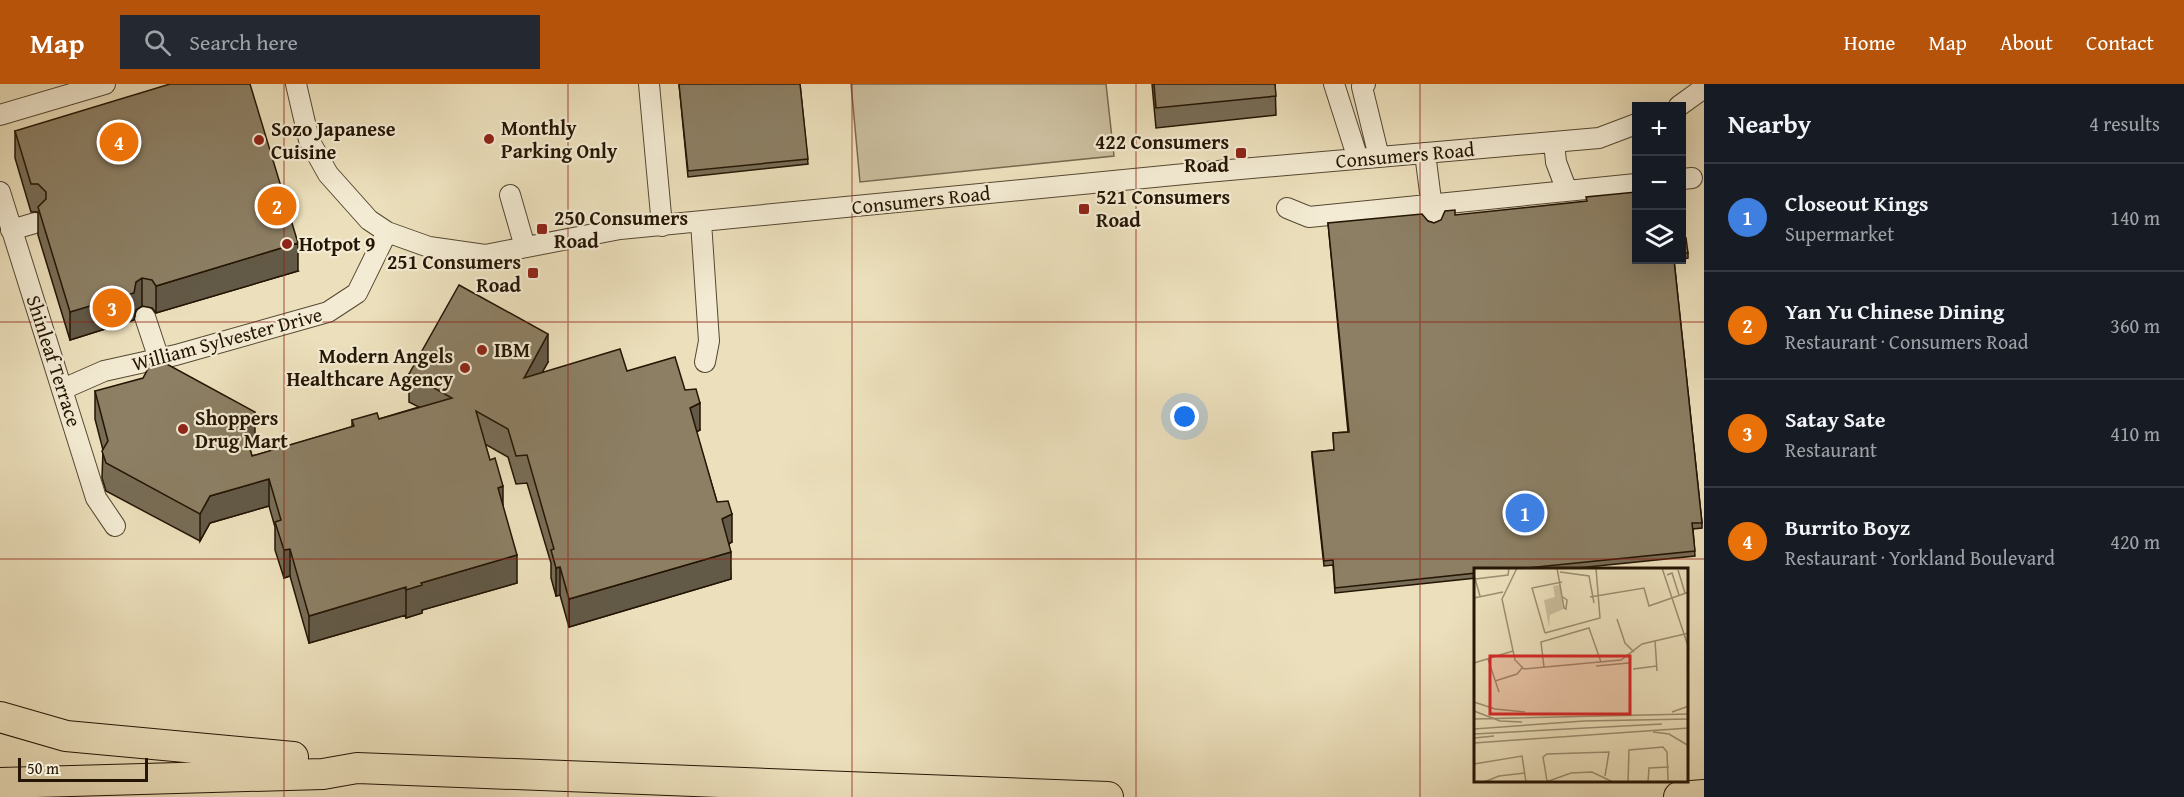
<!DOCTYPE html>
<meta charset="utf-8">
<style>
:root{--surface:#171b24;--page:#242831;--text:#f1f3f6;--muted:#9ea1a6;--line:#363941;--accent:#b45309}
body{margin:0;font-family:"Gentium Book Plus",serif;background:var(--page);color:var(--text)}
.controls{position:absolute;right:18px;top:18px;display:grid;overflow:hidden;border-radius:0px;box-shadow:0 6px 24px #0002}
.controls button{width:54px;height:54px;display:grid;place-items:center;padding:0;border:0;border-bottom:2px solid var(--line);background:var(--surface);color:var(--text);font:30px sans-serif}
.scale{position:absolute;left:18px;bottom:15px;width:130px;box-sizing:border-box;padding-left:6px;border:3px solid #241504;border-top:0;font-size:16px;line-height:21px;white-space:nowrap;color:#241504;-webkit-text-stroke:4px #f3ebd3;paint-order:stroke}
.you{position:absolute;left:1185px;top:333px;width:21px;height:21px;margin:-15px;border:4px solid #fff;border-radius:50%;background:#1a73e8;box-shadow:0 0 0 9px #1a73e833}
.badge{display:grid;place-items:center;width:39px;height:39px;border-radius:50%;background:var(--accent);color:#fff;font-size:20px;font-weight:700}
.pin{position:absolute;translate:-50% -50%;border:3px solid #fff;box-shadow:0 2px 6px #0006}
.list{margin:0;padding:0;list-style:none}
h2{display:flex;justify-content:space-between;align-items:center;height:78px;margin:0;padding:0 24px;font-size:26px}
h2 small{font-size:20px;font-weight:400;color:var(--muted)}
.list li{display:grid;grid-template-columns:39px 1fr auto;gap:18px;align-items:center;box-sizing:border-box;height:108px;padding:0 24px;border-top:2px solid var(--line)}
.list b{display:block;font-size:22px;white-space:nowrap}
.list p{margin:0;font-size:20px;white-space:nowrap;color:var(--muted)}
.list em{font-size:20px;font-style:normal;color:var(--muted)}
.icon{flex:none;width:33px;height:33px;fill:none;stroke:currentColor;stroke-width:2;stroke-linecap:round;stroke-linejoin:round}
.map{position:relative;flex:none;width:1704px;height:713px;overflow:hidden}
header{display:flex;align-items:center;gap:36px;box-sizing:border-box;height:84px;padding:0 30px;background:var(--accent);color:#fff}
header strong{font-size:28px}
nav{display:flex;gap:33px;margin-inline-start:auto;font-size:21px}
.search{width:420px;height:54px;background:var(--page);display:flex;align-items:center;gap:15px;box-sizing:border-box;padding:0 21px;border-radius:0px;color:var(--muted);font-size:22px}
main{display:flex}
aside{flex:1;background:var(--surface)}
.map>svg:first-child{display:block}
.green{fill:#cabd9d;stroke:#776950;stroke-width:1.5}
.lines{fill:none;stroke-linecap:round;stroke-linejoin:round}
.minor-casing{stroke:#564832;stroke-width:22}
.highway-casing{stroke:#241504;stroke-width:32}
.minor{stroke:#f3ebd3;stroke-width:20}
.highway{stroke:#ece0bc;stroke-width:30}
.wall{fill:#786d56;stroke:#241504;stroke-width:1.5}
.shaded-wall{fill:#625946;stroke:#241504;stroke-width:1.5}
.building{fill:#8c7f64;stroke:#241504;stroke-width:1.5}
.grid{fill:none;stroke:#8f2418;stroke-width:1.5;stroke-opacity:0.55}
.poi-dot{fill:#8f2418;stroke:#f3ebd3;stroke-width:2}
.labels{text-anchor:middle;stroke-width:4.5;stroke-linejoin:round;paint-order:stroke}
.poi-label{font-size:20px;font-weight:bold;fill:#241504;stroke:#f3ebd3;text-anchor:start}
.street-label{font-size:20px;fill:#241504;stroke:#f3ebd3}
.inset-road{fill:none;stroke:#9c8f72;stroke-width:1.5}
.view{fill:#d62828;fill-opacity:0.15;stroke:#d62828;stroke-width:3}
.inset-edge{fill:none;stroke:#241504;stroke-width:3}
</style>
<header>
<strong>Map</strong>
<div class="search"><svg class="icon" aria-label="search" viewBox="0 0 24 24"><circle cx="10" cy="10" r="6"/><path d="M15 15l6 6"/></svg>Search here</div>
<nav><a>Home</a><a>Map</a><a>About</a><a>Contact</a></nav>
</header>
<main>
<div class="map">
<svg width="1704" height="713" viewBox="0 0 1704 713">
<rect width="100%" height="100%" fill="#ece0bc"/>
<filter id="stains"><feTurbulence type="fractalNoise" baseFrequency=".00333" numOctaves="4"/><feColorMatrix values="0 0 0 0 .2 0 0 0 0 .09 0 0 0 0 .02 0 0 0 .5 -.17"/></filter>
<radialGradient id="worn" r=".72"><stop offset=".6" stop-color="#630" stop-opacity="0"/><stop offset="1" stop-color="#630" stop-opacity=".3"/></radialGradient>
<path class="green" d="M 851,0 L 1106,0 L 1114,72 L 860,98 Z"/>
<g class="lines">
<g class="minor-casing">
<path id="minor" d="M 296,0 L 309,56 L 328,90 L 369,136 L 387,148 L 429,163 L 485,171 L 620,145 L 1195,89 L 1599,54 L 1636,40
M 649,0 L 662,142
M 1334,0 L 1358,75
M 1365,0 L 1362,3 L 1379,73
M 1679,22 L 1704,4
M 0,31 L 105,0
M 1554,58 L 1556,78 L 1567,107
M 1425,69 L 1433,132
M 1682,95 L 1692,94
M 0,108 L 96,414 L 115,442
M 510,111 L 525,163
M 1287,124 L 1309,133 L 1636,100
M 701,138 L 709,257 L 705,278
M 11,146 L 35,139
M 145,233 L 159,275
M 63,305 L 104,287 L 176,271 L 328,228 L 357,209 L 387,148"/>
</g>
<g class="highway-casing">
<path id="highway" d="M 0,633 L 66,652 L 293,673
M 0,699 L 323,690 L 357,684 L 1108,713
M 1679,713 L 1704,711"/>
</g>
<use href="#minor" class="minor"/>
<use href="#highway" class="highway"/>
</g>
<path class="wall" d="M 679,0 L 800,0 L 808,80 L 688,93 Z
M 1152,0 L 1275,0 L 1276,31 L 1156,44 Z
M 15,47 L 298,187 L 156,229 L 152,224 L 142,222 L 136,226 L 134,236 L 70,256 L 38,151 L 38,128 L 31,128 L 15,74 Z
M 1455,131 L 1636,176 L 1676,176 L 1674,176 L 1702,439 L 1702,444 L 1693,445 L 1695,472 L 1568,485 L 1476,485 L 1476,494 L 1335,509 L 1333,481 L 1324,482 L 1312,373 L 1312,368 L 1334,366 L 1333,349 L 1348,348 L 1328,139 L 1428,137 L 1434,139 Z
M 1682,155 L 1688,169 L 1688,174 L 1682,175 Z
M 548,278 L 542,288 L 627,287 L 685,306 L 700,346 L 696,348 L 717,418 L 732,458 L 729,460 L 731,495 L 569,543 L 560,511 L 556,512 L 551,494 L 551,479 L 527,399 L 516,400 L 508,373 L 485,360 L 503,423 L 517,499 L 422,526 L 422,529 L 406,534 L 406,531 L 309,559 L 290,492 L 284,494 L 275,466 L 275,443 L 269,422 L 210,439 L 200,457 L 106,407 L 102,394 L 103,366 L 95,335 L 95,307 L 255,356 L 250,365 L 252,372 L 352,343 L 352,336 L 379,335 L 419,323 L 409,318 L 409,290 Z"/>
<path class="shaded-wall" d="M 298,159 L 298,187 L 156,229 L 156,202 Z
M 142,194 L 142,222 L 136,226 L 134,236 L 70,256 L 70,228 L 136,198 Z
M 548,250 L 548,278 L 524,321 L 524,294 Z
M 700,319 L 700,346 L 690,351 L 690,324 Z
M 255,328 L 255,356 L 245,375 L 245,347 Z
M 269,395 L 269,422 L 210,439 L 200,457 L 200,430 L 210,412 Z
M 503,402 L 503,430 L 498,404 Z
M 732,430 L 732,458 L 722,463 L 722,435 Z
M 290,465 L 290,492 L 284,494 L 284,466 Z
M 731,468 L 731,495 L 569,543 L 569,515 Z
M 517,471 L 517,499 L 422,526 L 422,529 L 406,534 L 406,506 L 421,499 Z
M 560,483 L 560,511 L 556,512 L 556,484 Z
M 406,503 L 406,531 L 309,559 L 309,532 Z"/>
<path class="building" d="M 170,0 L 250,0 L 298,159 L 156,202 L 152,196 L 142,194 L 136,198 L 134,209 L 70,228 L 38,123 L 46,115 L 46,108 L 38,100 L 31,100 L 15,47 Z
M 679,0 L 800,0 L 808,75 L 688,87 Z
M 1154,0 L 1275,0 L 1276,12 L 1156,24 Z
M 1636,108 L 1636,176 L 1674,176 L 1702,439 L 1692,439 L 1695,467 L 1516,485 L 1476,485 L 1476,489 L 1335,504 L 1333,476 L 1324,477 L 1312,368 L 1334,366 L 1333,349 L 1349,348 L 1328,139 L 1422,130 L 1428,137 L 1434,139 L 1441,136 L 1445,127 L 1455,126 L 1455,131 L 1587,117 L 1586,113 Z
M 1686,154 L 1688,169 L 1682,170 L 1682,155 Z
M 459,201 L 548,250 L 524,294 L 620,265 L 627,287 L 675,273 L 685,306 L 696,305 L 700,319 L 690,324 L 717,418 L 728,417 L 732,430 L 722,435 L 731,468 L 569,515 L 560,483 L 556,484 L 551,466 L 554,465 L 527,371 L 516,372 L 508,345 L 476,327 L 490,376 L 495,374 L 503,402 L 498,404 L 517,471 L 421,499 L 422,501 L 406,506 L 406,503 L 309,532 L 290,465 L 284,466 L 275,438 L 281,436 L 269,395 L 210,412 L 200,430 L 106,379 L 102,367 L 108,357 L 95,307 L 143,294 L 154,273 L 255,328 L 245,347 L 252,372 L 354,342 L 352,336 L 377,329 L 379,335 L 452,314 L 409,290 Z"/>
<path class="grid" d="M 284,0 L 284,713M 568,0 L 568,713M 852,0 L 852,713M 1136,0 L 1136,713M 1420,0 L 1420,713M 0,238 L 1704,238M 0,475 L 1704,475"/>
<g class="poi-dot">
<circle cx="489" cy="55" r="6"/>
<circle cx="259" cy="56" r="6"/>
<rect x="1235" y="63" width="12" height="12" rx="3"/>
<rect x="1078" y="119" width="12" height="12" rx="3"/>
<rect x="536" y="139" width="12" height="12" rx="3"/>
<circle cx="287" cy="160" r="6"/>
<rect x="527" y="183" width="12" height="12" rx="3"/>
<circle cx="482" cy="266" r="6"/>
<circle cx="465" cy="284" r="6"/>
<circle cx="183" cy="345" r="6"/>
</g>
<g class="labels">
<g class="poi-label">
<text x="501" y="51">Monthly<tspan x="501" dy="23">Parking Only</tspan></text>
<text x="271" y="52">Sozo Japanese<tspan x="271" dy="23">Cuisine</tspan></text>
<text x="1229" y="65" text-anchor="end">422 Consumers<tspan x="1229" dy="23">Road</tspan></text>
<text x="1096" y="120">521 Consumers<tspan x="1096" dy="23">Road</tspan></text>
<text x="554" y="141">250 Consumers<tspan x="554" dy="23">Road</tspan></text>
<text x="299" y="167">Hotpot 9</text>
<text x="521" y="185" text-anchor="end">251 Consumers<tspan x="521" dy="23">Road</tspan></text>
<text x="494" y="273">IBM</text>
<text x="453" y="279" text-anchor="end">Modern Angels<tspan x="453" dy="23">Healthcare Agency</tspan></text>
<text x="195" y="341">Shoppers<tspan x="195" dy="23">Drug Mart</tspan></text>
</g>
<g class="street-label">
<text transform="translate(1405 71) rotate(-5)" y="7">Consumers Road</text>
<text transform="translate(921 116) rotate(-6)" y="7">Consumers Road</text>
<text transform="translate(227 255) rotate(-15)" y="7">William Sylvester Drive</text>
<text transform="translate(54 277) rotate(72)" y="7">Shinleaf Terrace</text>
</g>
</g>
<g transform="translate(1474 484)">
<rect width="214" height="214" fill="#ece0bc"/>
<path d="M 86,17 L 89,41 L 76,47 L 75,59 L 70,32 L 81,29 L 79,18 Z" fill="#cabd9d"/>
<path class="inset-road" d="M 43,0 L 28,31 L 41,92 L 50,101 L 147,92 L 168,76 L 215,65M 83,0 L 90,40 L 92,41 L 93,32 L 89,29M 114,0 L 133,0M 188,0 L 215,81M 204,2 L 211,25M 86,4 L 115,8 L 120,35M 0,7 L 6,28M 193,7 L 198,5 L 205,27M 1,11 L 34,7 L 35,0M 116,29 L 170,20 L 175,38 L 215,24M 0,30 L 29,24M 143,51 L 151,75 L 160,84M 71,65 L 126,50 L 122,0M 71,65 L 58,20 L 88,14M 181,72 L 183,103M 14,91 L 25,124M 0,95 L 39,83M 122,98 L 155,95M 70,99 L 67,74 L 115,60 L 127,94M 159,101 L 183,98M 21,113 L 43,106 L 48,100M 0,134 L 21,141 L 51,144M 0,143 L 26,153 L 48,154M 198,144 L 215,138M 0,151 L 215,146M 0,161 L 110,153 L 215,151M 179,164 L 195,166 L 215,178M 0,166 L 188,156M 0,170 L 20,168M 0,175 L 215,160M 0,196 L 48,188 L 52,214M 73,213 L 69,189 L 73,186 L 135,184 L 131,208M 10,214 L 25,208 L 51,205M 72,214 L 97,205 L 118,204 L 139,214M 154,214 L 155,182 L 189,179 L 193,184 L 194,212M 174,214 L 175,200 L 195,199"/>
<path class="view" d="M 16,88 L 156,88 L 156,146 L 16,146 Z"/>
<rect width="214" height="214" class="inset-edge"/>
</g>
<rect width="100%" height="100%" filter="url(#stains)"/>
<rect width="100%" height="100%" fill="url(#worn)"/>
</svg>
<div class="controls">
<button>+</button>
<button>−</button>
<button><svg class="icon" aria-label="layers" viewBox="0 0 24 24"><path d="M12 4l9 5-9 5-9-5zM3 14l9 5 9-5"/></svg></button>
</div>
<div class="scale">50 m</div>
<div class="you"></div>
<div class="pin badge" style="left:1525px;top:429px;background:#3f7fe0">1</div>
<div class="pin badge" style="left:277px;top:122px;background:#e8710a">2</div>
<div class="pin badge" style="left:112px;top:224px;background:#e8710a">3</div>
<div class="pin badge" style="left:119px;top:58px;background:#e8710a">4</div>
</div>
<aside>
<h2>Nearby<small>4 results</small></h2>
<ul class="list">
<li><span class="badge" style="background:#3f7fe0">1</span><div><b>Closeout Kings</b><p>Supermarket</p></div><em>140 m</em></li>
<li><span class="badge" style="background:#e8710a">2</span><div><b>Yan Yu Chinese Dining</b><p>Restaurant · Consumers Road</p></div><em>360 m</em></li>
<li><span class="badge" style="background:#e8710a">3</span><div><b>Satay Sate</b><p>Restaurant</p></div><em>410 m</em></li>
<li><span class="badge" style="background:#e8710a">4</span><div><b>Burrito Boyz</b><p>Restaurant · Yorkland Boulevard</p></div><em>420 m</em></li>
</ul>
</aside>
</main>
